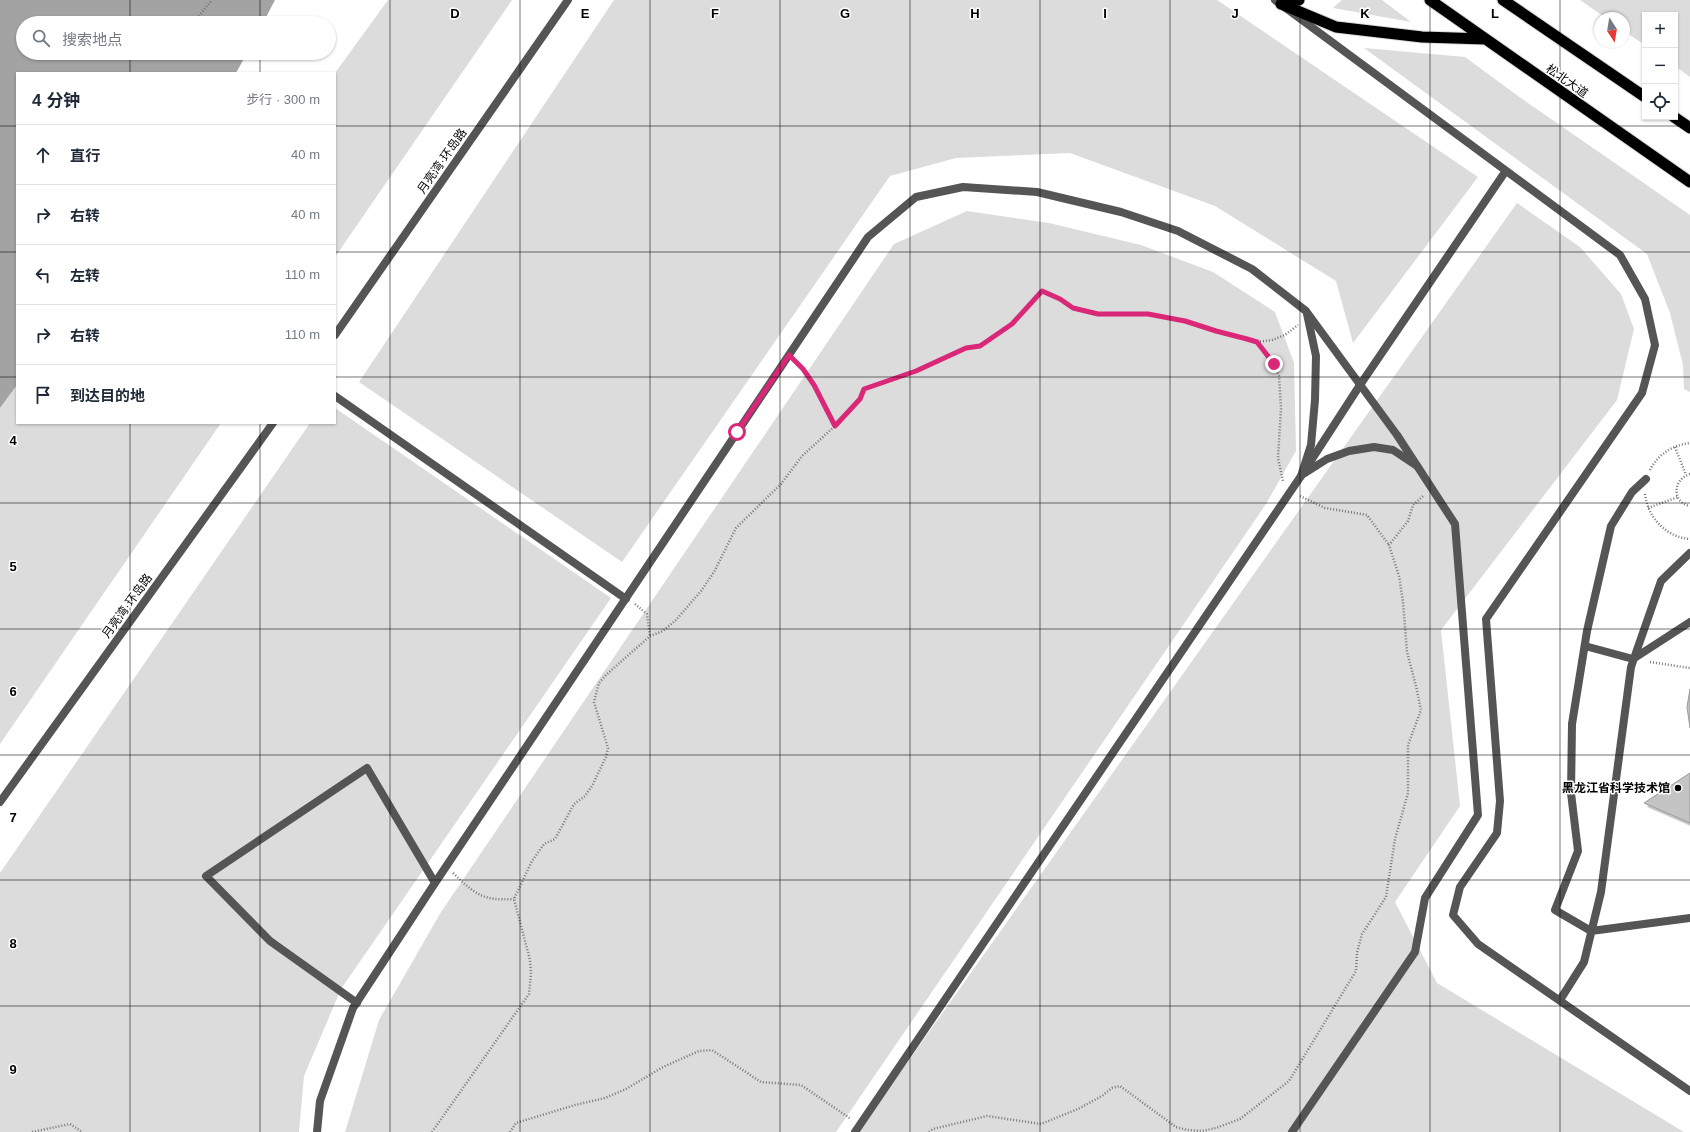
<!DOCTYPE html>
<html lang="zh">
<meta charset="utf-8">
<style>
:root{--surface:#fff;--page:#f6f6f7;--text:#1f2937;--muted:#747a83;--line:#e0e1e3}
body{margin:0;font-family:Arial,"Noto Sans SC",sans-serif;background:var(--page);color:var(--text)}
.controls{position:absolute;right:12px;top:12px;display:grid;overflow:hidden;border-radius:0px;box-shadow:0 1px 3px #0004}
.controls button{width:36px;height:36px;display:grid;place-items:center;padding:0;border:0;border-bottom:1px solid var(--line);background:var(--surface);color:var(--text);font:20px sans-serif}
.compass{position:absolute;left:1594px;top:12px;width:36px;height:36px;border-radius:50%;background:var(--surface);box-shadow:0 1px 3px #0004;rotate:168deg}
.stop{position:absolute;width:12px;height:12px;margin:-9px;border:3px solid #db2777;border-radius:50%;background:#fff}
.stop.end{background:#db2777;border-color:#fff;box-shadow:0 1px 4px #0008}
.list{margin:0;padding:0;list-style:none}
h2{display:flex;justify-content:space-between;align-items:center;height:52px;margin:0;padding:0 16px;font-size:17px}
h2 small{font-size:13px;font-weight:400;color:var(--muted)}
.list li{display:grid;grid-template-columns:26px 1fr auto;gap:12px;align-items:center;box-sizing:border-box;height:60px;padding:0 16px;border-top:1px solid var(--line)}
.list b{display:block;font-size:15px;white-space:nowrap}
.list em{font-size:13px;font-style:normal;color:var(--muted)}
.icon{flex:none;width:22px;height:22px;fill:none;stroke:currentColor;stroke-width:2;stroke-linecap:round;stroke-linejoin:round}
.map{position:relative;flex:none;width:1690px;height:1132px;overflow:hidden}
.search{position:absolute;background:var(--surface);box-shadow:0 1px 3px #0004;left:16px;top:16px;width:320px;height:44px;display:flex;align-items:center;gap:10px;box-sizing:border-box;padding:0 14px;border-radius:22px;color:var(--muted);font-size:15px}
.panel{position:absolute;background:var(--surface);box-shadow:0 1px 3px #0004;left:16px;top:72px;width:320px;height:352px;border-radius:0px}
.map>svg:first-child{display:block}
.green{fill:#dcdcdc}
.water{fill:#a3a3a3}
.building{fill:#c4c4c4;stroke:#999;filter:url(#shadow)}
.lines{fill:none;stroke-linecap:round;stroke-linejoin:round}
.trunk-casing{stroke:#dbdbdb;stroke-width:13}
.path{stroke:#777;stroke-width:2.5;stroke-dasharray:1 2;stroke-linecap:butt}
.service{stroke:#555;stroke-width:8}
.minor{stroke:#555;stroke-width:8}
.tertiary{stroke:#555;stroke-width:8}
.trunk{stroke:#000;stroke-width:11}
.route{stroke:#db2777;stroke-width:5}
.grid{fill:none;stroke:#000;stroke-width:1;stroke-opacity:0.55}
.poi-dot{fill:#000;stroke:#fff;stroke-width:1.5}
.labels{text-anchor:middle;stroke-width:3;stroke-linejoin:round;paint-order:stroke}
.street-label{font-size:12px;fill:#000;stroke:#fff}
.poi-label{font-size:12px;font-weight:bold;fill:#000;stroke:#fff;text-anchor:end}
.grid-label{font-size:13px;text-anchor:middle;font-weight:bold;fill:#000;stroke:#fff;stroke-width:3;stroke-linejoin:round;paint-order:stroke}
</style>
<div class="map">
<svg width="1690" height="1132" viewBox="0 0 1690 1132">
<defs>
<filter id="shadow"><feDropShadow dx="3.5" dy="3.5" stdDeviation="0" flood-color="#0004"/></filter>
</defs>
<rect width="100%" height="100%" fill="#fff"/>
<path class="green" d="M 388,0 L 512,0 L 335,257 L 335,73 Z
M 614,0 L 1217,0 L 1478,177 L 1353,343 L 1336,281 L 1215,206 L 1070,153 L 956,158 L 890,176 L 622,562 L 359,382 Z
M 1342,0 L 1382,0 L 1411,22 L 1333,8 Z
M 1580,0 L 1690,0 L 1690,77 L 1675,66 L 1675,15 L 1645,15 L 1645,45 L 1624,31 L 1624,18 L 1606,18 Z
M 1364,48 L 1465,57 L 1518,96 L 1690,215 L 1690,392 L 1684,389 L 1683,365 L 1670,313 L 1647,254 Z
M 1517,203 L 1580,247 L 1621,294 L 1634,329 L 1617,400 L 1441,630 L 1460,806 L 1395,902 L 1437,983 L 1684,1132 L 858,1132 Z
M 967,211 L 1049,223 L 1141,245 L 1213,272 L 1275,312 L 1294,363 L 1296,451 L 1266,504 L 836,1132 L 345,1132 L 379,1020 L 441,912 L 894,244 Z
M 17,385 L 17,423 L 221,423 L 0,744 L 0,408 Z
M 335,408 L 611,598 L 341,989 L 304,1076 L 299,1132 L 0,1132 L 0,873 L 310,423 L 335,423 Z"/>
<path class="water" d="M 0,0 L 275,0 L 263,23 L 23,23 L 23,53 L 247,53 L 236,73 L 17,73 L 17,385 L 0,408 Z"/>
<path class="building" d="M 1690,689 L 1690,728 L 1687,707 Z
M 1690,773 L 1690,823 L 1644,803 Z"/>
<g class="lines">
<g class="trunk-casing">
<path id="trunk" d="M 1430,0 L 1690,182
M 1503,0 L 1645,97
M 1281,4 L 1336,27 L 1422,37 L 1485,39
M 1281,4 L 1299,0
M 1674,117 L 1690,128"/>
</g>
<path class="path" d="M 193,23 L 212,0
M 1257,342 L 1272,340 L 1285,335 L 1298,325
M 835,426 L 860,399 L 864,389 L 915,371 L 966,349 L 980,345 L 1012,324 L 1042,291 L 1060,299 L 1073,308 L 1098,315 L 1148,314 L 1185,321 L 1257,342 L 1274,364 L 1279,376 L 1281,409 L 1278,458 L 1283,481
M 1675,447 L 1686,475
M 1650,470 C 1658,454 1673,445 1690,443
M 1690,474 C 1673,479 1671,502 1690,506
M 1645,494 C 1648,518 1666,537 1690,539
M 1300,496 L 1325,508 L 1367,515 L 1389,545
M 1648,508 L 1678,497
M 635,604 L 647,614 L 650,636
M 1650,662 L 1690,668
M 453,873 C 475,894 482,901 514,899
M 32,1132 L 70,1124 L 82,1132
M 432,1132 L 529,994 L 531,974 L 530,960 L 514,899 L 532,861 L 544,844 L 555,839 L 574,804 L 585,796 L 592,786 L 606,757 L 608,748 L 594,702 L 599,683 L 606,675 L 650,636 L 663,631 L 676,620 L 701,591 L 714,572 L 736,528 L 781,484 L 802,456 L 835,426 C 823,405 815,381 797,363
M 510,1132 L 516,1123 L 575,1105 L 605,1098 L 626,1089 L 663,1067 L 699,1051 L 712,1050 L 761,1082 L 801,1085 L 851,1119
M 929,1132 L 933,1129 L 987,1116 L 1041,1124 L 1078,1109 L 1102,1096 L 1112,1088 L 1120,1086 L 1176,1127 L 1187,1130 L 1202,1131 L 1216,1128 L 1240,1119 L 1289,1081 L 1356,971 L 1357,953 L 1362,934 L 1386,897 L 1395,839 L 1408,793 L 1408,745 L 1421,710 L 1416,686 L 1407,652 L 1403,602 L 1399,576 L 1389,545 L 1408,521 L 1413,505 L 1423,496"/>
<path class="service" d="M 335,396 L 626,599
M 1646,479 L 1632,492 L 1611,526 L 1587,631 L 1572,724 L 1571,793 L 1578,851 L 1555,910 L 1591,931 L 1690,918
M 1585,646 L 1633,659 L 1690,622
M 1560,1000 L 1584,962 L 1601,892 L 1631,667 L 1661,581 L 1690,553
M 357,1003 L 270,941 L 206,876 L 367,768 L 435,883
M 317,1132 L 320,1101 L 353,1008 L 435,883 L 868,237 L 916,197 L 963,187 L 1037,192 L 1121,212 L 1178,231 L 1252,269 L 1306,311 L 1397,435 L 1455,524 L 1478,815 L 1425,898 L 1415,952 L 1292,1132
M 855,1132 L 1301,476 L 1311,445 L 1315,400 L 1316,356 L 1307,314"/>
<path class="minor" d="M 335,335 L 568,0
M 1305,473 L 1327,459 L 1349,451 L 1374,447 L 1393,450 L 1417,466
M 1301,476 L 1360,385 L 1505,172
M 0,802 L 273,423"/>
<path class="tertiary" d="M 1275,0 L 1620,255 L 1645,299 L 1655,345 L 1642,393 L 1486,619 L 1500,801 L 1497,833 L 1460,887 L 1453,915 L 1478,944 L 1690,1091"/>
<use href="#trunk" class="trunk"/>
</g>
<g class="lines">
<path class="route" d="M 737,432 L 789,355 L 803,369 L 814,385 L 835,426 L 860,399 L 864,389 L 916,371 L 966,348 L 980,346 L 1012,324 L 1042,291 L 1060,299 L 1073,308 L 1098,314 L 1148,314 L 1185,321 L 1216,331 L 1247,339 L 1257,342 L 1274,364"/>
</g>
<path class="grid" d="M 130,0 L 130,23M 260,0 L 260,23M 390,0 L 390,1132M 520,0 L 520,1132M 650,0 L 650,1132M 780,0 L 780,1132M 910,0 L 910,1132M 1040,0 L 1040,1132M 1170,0 L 1170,1132M 1300,0 L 1300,1132M 1430,0 L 1430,1132M 1560,0 L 1560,1132M 130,53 L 130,73M 260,53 L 260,73M 0,126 L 17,126M 335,126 L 1690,126M 0,252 L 17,252M 335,252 L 1690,252M 0,377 L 17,377M 335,377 L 1690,377M 130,423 L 130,1132M 260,423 L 260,1132M 0,503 L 1690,503M 0,629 L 1690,629M 0,755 L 1690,755M 0,880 L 1690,880M 0,1006 L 1690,1006"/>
<circle class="poi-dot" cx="1678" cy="788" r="4"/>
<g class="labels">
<g class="street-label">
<text transform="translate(1567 81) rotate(35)" y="4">松北大道</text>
<text transform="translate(442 161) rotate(-55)" y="4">月亮湾·环岛路</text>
<text transform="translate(127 606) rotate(-54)" y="4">月亮湾·环岛路</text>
</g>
<g class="poi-label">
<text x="1670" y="792">黑龙江省科学技术馆</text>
</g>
</g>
<g class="grid-label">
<text x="455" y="18">D</text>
<text x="585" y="18">E</text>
<text x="715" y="18">F</text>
<text x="845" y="18">G</text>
<text x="975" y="18">H</text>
<text x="1105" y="18">I</text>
<text x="1235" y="18">J</text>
<text x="1365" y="18">K</text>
<text x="1495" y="18">L</text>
<text x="13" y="445">4</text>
<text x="13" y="571">5</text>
<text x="13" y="696">6</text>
<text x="13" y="822">7</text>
<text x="13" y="948">8</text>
<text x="13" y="1074">9</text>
</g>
</svg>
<div class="controls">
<button>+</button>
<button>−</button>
<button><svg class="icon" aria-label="locate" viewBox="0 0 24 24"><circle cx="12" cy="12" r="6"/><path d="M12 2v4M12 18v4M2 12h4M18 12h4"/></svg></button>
</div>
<svg class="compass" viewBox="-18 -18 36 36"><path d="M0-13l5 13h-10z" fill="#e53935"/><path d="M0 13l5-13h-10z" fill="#747a83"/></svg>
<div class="stop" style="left:737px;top:432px"></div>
<div class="stop end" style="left:1274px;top:364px"></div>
<div class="search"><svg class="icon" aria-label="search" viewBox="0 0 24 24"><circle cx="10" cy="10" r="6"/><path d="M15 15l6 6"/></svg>搜索地点</div>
<section class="panel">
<h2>4 分钟<small>步行 · 300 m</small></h2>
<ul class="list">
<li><svg class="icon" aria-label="ahead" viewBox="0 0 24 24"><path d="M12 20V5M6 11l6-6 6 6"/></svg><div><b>直行</b></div><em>40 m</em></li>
<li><svg class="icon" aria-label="right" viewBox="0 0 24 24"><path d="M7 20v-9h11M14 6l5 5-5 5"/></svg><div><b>右转</b></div><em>40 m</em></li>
<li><svg class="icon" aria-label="left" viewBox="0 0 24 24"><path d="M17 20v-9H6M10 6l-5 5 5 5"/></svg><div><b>左转</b></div><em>110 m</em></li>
<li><svg class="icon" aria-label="right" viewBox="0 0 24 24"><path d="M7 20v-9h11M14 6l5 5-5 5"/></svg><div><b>右转</b></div><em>110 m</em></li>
<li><svg class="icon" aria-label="arrive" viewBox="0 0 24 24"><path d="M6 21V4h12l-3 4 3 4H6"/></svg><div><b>到达目的地</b></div></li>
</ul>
</section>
</div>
